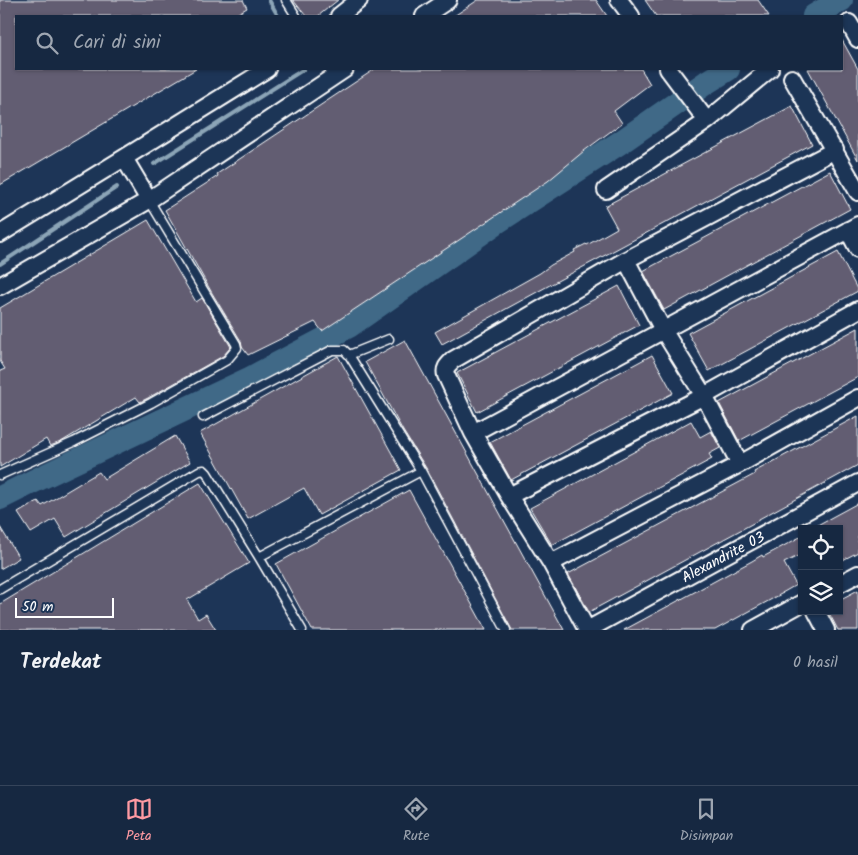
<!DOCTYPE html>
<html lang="id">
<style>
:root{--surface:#162841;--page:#23344c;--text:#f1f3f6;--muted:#9ea6b1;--line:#35445a;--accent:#ff9aa2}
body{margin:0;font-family:Kalam,sans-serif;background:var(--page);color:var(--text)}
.controls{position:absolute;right:15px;bottom:15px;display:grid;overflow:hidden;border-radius:0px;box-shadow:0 1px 4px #0004}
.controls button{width:45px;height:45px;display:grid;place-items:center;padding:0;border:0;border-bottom:1px solid var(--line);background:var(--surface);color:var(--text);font:25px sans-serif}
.scale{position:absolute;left:15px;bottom:12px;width:99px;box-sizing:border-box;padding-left:5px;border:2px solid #fff;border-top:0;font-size:14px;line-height:18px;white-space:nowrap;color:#fff;-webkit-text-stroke:4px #1d3557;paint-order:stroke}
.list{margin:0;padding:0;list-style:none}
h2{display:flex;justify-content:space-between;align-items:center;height:65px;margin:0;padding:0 20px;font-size:21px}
h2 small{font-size:16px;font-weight:400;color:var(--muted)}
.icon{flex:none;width:28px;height:28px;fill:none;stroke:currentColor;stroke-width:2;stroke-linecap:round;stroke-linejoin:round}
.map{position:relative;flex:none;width:858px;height:630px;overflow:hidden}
.search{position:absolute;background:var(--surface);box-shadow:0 1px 4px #0004;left:15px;right:15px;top:15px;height:55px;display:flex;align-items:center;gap:12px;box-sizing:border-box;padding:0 18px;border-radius:0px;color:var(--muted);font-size:19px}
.sheet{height:155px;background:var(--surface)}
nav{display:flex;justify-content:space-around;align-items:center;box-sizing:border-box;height:70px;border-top:1px solid var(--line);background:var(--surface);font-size:14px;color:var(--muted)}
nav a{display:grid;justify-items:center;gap:2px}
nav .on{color:var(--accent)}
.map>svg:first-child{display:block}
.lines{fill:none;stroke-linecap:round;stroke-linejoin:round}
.stream{stroke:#8ca5b7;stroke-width:4}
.river{stroke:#3f6987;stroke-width:24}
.building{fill:#625d72;stroke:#fff}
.service-casing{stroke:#fff;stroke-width:11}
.minor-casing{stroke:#fff;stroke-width:20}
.service{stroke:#1d3557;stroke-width:8}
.minor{stroke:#1d3557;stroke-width:16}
.labels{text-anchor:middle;stroke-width:4;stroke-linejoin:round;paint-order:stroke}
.street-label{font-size:15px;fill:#fff;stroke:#1d3557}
</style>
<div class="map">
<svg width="858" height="630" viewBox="0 0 858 630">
<rect width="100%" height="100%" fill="#1d3557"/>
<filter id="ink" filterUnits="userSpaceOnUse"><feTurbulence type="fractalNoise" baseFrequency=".02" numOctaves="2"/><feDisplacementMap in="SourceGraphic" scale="10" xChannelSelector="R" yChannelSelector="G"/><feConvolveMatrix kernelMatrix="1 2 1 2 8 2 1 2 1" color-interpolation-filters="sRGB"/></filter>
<g filter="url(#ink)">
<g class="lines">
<path class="stream" d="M 269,0 L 278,16
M 154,164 L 304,69
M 0,264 L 117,187"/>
<path class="river" d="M 814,16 L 841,0
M 0,498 L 34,481 L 251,378 L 349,326 L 497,222 L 624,140 L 707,82 L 728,69"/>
</g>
<path class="building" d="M 0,0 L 243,0 L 247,8 L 233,16 L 16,16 L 16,69 L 196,69 L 0,185 Z
M 293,0 L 338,0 L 318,16 L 306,16 Z
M 478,0 L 596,0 L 607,16 L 454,16 Z
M 645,0 L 758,0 L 769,16 L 656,16 Z
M 842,40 L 858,69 L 858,160 L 808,69 L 842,69 Z
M 375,69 L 641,69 L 650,84 L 614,111 L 622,123 L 584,151 L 548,181 L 322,331 L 315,322 L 248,355 L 242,347 L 241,341 L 212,293 L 165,210 L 218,176 L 217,174 Z
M 792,106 L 812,144 L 559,280 L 442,344 L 435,332 L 540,273 L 551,265 L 575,252 L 574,250 L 586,244 L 587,245 L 617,228 L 605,206 Z
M 830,171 L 850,209 L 664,310 L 643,271 Z
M 148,220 L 196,302 L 202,298 L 231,347 L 223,356 L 148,398 L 140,402 L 136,397 L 61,442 L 50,446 L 46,439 L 0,467 L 0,371 L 5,369 L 0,361 L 0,308 Z
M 838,252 L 858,291 L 709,371 L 688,333 Z
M 619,286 L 639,325 L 477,412 L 457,373 Z
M 858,328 L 858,377 L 739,441 L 719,403 Z
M 405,340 L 564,630 L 512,630 L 426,468 L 403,431 L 365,362 Z
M 652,355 L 673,393 L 511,480 L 490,442 Z
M 338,356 L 401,470 L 319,515 L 304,488 L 248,519 L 200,433 Z
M 858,416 L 858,465 L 759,519 L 759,520 L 589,612 L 568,574 L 755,474 L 754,472 Z
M 691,421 L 700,437 L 711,431 L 720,448 L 709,454 L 712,459 L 552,545 L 530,508 Z
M 175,436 L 190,462 L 66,537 L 55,519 L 31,533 L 18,513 L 38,501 L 42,506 L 99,472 L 104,479 Z
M 200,483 L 249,563 L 187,600 L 198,619 L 206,614 L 216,630 L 0,630 L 0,604 Z
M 409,490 L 486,630 L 312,630 L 276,564 Z
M 858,503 L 858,552 L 839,562 L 839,529 L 810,529 Z
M 0,527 L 19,558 L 0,569 Z
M 802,536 L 802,554 L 784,563 L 796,585 L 782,593 L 783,593 L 715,630 L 624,630 L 752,561 L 762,555 L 763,557 Z
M 858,590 L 858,630 L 838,630 L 828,611 L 839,611 L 839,600 Z"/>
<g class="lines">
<g class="service-casing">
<path id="service" d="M 286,0 L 296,16
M 349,355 L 389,339
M 203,417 L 332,350 L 344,350 L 349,355 L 421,471 L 506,630
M 0,475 L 74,442 L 151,403 L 227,360 L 237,348 L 236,344 L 149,200
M 259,557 L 421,471
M 0,589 L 199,471 L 204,470 L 207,473 L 259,557 L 302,630"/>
</g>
<g class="minor-casing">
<path id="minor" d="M 619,0 L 631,16
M 339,16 L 359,0
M 424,16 L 448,0
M 849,23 L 858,39
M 668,69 L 707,121
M 792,78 L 858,192
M 124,158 L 149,200
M 606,190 L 707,121 L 770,69
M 848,230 L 858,249
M 0,234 L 124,158 L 267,69
M 626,260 L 663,330 L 704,396 L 740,464
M 0,286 L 149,200 L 345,69
M 473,433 L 858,225
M 509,496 L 704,396 L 858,310
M 551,563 L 740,464 L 858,398
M 839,584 L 858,574
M 816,611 L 826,630
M 587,630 L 551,563 L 509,496 L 473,433 L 446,375 C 444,368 448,365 453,360 L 626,260 L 835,150
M 587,630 L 858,483
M 753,630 L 802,603"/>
</g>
<use href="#service" class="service"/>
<use href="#minor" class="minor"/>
</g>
</g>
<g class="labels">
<g class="street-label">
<text transform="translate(723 557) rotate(-28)" y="5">Alexandrite 03</text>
</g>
</g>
</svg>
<div class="controls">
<button><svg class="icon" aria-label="locate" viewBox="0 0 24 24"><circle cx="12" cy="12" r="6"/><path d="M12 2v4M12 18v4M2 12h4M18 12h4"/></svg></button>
<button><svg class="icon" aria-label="layers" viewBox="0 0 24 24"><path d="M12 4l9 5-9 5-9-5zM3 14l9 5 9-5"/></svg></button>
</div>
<div class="scale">50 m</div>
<div class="search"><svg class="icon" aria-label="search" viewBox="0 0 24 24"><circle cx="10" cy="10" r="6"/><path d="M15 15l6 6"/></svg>Cari di sini</div>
</div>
<section class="sheet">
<h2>Terdekat<small>0 hasil</small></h2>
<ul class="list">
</ul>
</section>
<nav>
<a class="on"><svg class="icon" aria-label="map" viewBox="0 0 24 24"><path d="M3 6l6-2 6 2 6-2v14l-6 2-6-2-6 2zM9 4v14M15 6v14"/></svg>Peta</a>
<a><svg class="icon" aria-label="directions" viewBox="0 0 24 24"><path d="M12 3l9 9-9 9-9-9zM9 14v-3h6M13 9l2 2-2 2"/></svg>Rute</a>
<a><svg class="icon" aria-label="saved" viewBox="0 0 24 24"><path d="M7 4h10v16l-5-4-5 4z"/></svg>Disimpan</a>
</nav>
